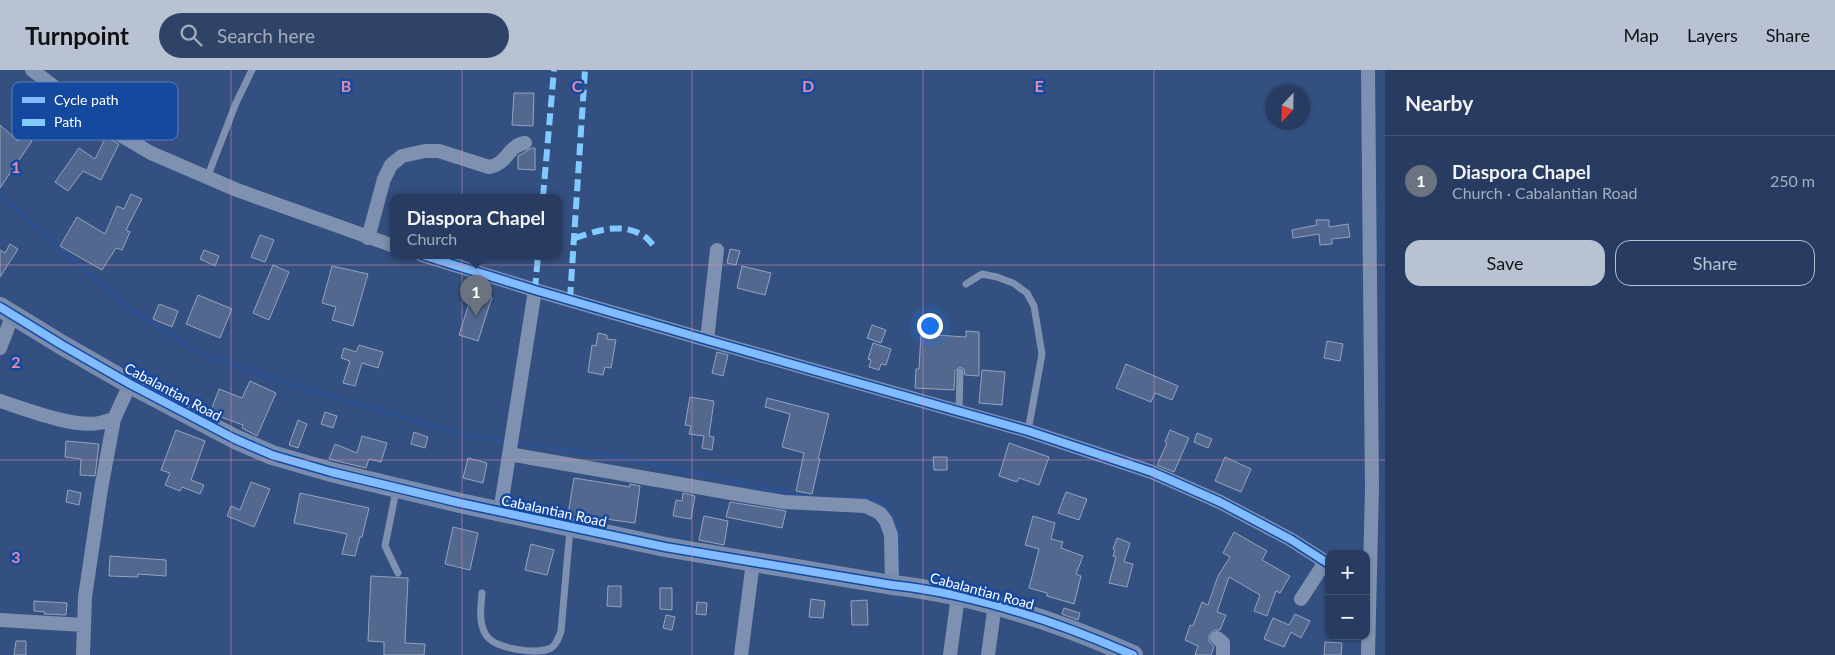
<!DOCTYPE html>
<meta charset="utf-8">
<style>
:root{--surface:#273c60;--page:#2f4366;--text:#f1f3f6;--muted:#a4adbd;--line:#435675;--accent:#b8c2d3}
body{margin:0;font-family:Lato,sans-serif;background:var(--page);color:var(--text)}
.controls{position:absolute;right:15px;bottom:15px;display:grid;overflow:hidden;border-radius:10px;box-shadow:0 1px 4px #0004}
.controls button{width:45px;height:45px;display:grid;place-items:center;padding:0;border:0;border-bottom:1px solid var(--line);background:var(--surface);color:var(--text);font:25px sans-serif}
.compass{position:absolute;left:1265px;top:15px;width:45px;height:45px;border-radius:50%;background:var(--surface);box-shadow:0 1px 4px #0004;rotate:202deg}
.you{position:absolute;left:929px;top:255px;width:18px;height:18px;margin:-12px;border:4px solid #fff;border-radius:50%;background:#1a73e8;box-shadow:0 0 0 8px #1a73e833}
.badge{display:grid;place-items:center;width:32px;height:32px;border-radius:50%;background:var(--accent);color:#fff;font-size:16px;font-weight:700}
.pin{position:absolute;translate:-50% -41px;filter:drop-shadow(0 1px 2px #0008)}
.pin::after{content:'';position:absolute;top:26px;width:18px;height:15px;background:inherit;clip-path:polygon(0 0,100% 0,50% 100%)}
.popup{position:absolute;left:390px;top:124px;width:172px;height:65px;box-sizing:border-box;display:grid;place-content:center;border-radius:10px;background:var(--surface);filter:drop-shadow(0 1px 4px #0005);font-size:16px;white-space:nowrap;color:var(--muted)}
.popup b{font-size:19px;color:var(--text)}
.popup::after{content:'';position:absolute;left:50%;top:100%;margin-left:-10px;border:10px solid transparent;border-top-color:var(--surface)}
.list{margin:0;padding:0;list-style:none}
h2{display:flex;justify-content:space-between;align-items:center;height:65px;margin:0;padding:0 20px;font-size:21px}
h2 small{font-size:16px;font-weight:400;color:var(--muted)}
.list li{display:grid;grid-template-columns:32px 1fr auto;gap:15px;align-items:center;box-sizing:border-box;height:90px;padding:0 20px;border-top:1px solid var(--line)}
.list b{display:block;font-size:19px;white-space:nowrap}
.list p{margin:0;font-size:16px;white-space:nowrap;color:var(--muted)}
.list em{font-size:16px;font-style:normal;color:var(--muted)}
.actions{display:flex;gap:10px;padding:15px 20px}
.actions a{flex:1;padding:11px 0;border:1px solid var(--accent);border-radius:15px;text-align:center;font-size:18px;color:var(--accent)}
.actions .main{background:var(--accent);color:#111}
.icon{flex:none;width:28px;height:28px;fill:none;stroke:currentColor;stroke-width:2;stroke-linecap:round;stroke-linejoin:round}
.map{position:relative;flex:none;width:1385px;height:585px;overflow:hidden}
header{display:flex;align-items:center;gap:30px;box-sizing:border-box;height:70px;padding:0 25px;background:var(--accent);color:#111}
header strong{font-size:24px}
nav{display:flex;gap:28px;margin-inline-start:auto;font-size:18px}
.search{width:350px;height:45px;background:var(--page);display:flex;align-items:center;gap:12px;box-sizing:border-box;padding:0 18px;border-radius:28px;color:var(--muted);font-size:19px}
main{display:flex}
aside{flex:1;background:var(--surface)}
.map>svg:first-child{display:block}
.lines{fill:none;stroke-linecap:round;stroke-linejoin:round}
.stream{stroke:#2d5191;stroke-width:4}
.building{fill:#52688e;stroke:#94a4be}
.lane{stroke:#7f91b0;stroke-width:7}
.street{stroke:#7f91b0;stroke-width:14}
.secondary{stroke:#7a8cae;stroke-width:20}
.quiet{stroke:#80caff;stroke-width:6;stroke-dasharray:12 6;stroke-linecap:butt}
.cycleway-casing{stroke:#15489f;stroke-width:11}
.cycleway{stroke:#80bcff;stroke-width:8}
.grid{fill:none;stroke:#e08cad;stroke-width:1;stroke-opacity:0.55}
.labels{text-anchor:middle;stroke-width:5;stroke-linejoin:round;paint-order:stroke}
.street-label{font-size:14px;fill:#fff;stroke:#15489f}
.key{fill:#15489f;stroke:#5b7fbc;stroke-width:1}
.key-label{font-size:14px;fill:#fff}
.grid-label{font-size:16px;text-anchor:middle;font-weight:bold;fill:#e08cad;stroke:#15489f;stroke-width:5;stroke-linejoin:round;paint-order:stroke}
</style>
<header>
<strong>Turnpoint</strong>
<div class="search"><svg class="icon" aria-label="search" viewBox="0 0 24 24"><circle cx="10" cy="10" r="6"/><path d="M15 15l6 6"/></svg>Search here</div>
<nav><a>Map</a><a>Layers</a><a>Share</a></nav>
</header>
<main>
<div class="map">
<svg width="1385" height="585" viewBox="0 0 1385 585">
<rect width="100%" height="100%" fill="#345080"/>
<g class="lines">
<path class="stream" d="M 0,125 L 128,238 L 200,283 L 286,313 L 461,364 L 628,389 L 809,427
M 839,428 L 875,429 L 886,436 L 899,455 L 900,509
M 899,535 L 899,524"/>
</g>
<path class="building" d="M 514,23 L 534,23 L 533,56 L 512,55 Z
M 0,55 L 18,71 L 22,65 L 32,71 L 0,118 Z
M 106,67 L 119,74 L 101,110 L 83,101 L 68,121 L 55,112 L 79,78 L 95,89 Z
M 532,78 L 535,78 L 535,100 L 518,99 L 518,86 Z
M 131,124 L 142,129 L 126,160 L 130,162 L 122,180 L 116,178 L 102,200 L 60,176 L 77,147 L 105,164 L 117,136 L 124,139 Z
M 1316,150 L 1329,150 L 1329,157 L 1348,154 L 1350,167 L 1332,169 L 1332,174 L 1320,175 L 1319,164 L 1293,168 L 1292,160 L 1317,155 Z
M 260,165 L 274,170 L 265,192 L 251,187 Z
M 10,174 L 18,179 L 0,207 L 0,180 L 5,183 Z
M 730,179 L 740,181 L 736,195 L 727,193 Z
M 204,180 L 219,186 L 215,196 L 200,189 Z
M 273,195 L 289,202 L 269,250 L 253,243 Z
M 332,196 L 368,204 L 353,256 L 332,250 L 336,237 L 322,233 Z
M 742,196 L 771,203 L 765,225 L 737,218 Z
M 473,221 L 492,227 L 478,271 L 459,265 Z
M 198,225 L 232,239 L 220,268 L 186,254 Z
M 159,234 L 178,241 L 172,257 L 153,249 Z
M 872,255 L 886,260 L 881,273 L 867,268 Z
M 966,261 L 979,262 L 979,306 L 965,305 L 964,299 L 960,297 L 955,301 L 954,320 L 915,318 L 916,299 L 919,299 L 921,264 L 966,267 Z
M 598,263 L 607,265 L 607,269 L 616,270 L 611,298 L 605,297 L 603,305 L 588,302 L 592,275 L 596,276 Z
M 1327,271 L 1343,274 L 1340,291 L 1324,288 Z
M 873,273 L 891,279 L 886,295 L 881,294 L 879,300 L 869,297 L 871,290 L 868,289 Z
M 359,275 L 383,282 L 378,298 L 362,293 L 355,316 L 343,313 L 350,291 L 341,288 L 344,278 L 356,282 Z
M 717,282 L 728,285 L 723,306 L 712,303 Z
M 1126,294 L 1178,316 L 1172,330 L 1155,323 L 1151,332 L 1116,318 Z
M 982,300 L 1005,302 L 1002,335 L 979,333 Z
M 250,311 L 276,323 L 257,366 L 242,358 L 243,355 L 210,343 L 219,319 L 242,328 Z
M 690,327 L 714,331 L 709,366 L 714,367 L 712,380 L 702,378 L 704,366 L 689,364 L 691,356 L 685,355 Z
M 767,328 L 829,344 L 818,389 L 820,389 L 812,424 L 796,421 L 804,383 L 782,377 L 790,344 L 765,337 Z
M 325,342 L 337,346 L 333,358 L 321,354 Z
M 298,350 L 307,354 L 298,378 L 289,375 Z
M 176,360 L 205,371 L 191,410 L 204,415 L 200,424 L 182,417 L 180,421 L 165,415 L 170,403 L 161,400 Z
M 1170,360 L 1189,368 L 1174,402 L 1157,395 L 1167,373 L 1165,372 Z
M 414,362 L 428,367 L 425,378 L 411,374 Z
M 1197,363 L 1212,369 L 1208,378 L 1194,372 Z
M 362,366 L 387,373 L 381,392 L 369,389 L 366,398 L 329,389 L 335,374 L 357,383 Z
M 66,371 L 99,374 L 95,406 L 80,405 L 81,389 L 65,387 Z
M 1009,373 L 1049,387 L 1039,415 L 1019,408 L 1017,412 L 999,406 Z
M 933,387 L 947,387 L 947,400 L 934,400 Z
M 1225,387 L 1251,399 L 1241,422 L 1215,411 Z
M 468,388 L 487,393 L 483,413 L 463,408 Z
M 574,408 L 630,417 L 630,414 L 640,416 L 635,453 L 568,444 Z
M 251,412 L 270,419 L 254,457 L 227,446 L 231,436 L 240,440 Z
M 68,420 L 81,423 L 79,435 L 66,432 Z
M 1066,422 L 1087,429 L 1079,450 L 1058,443 Z
M 300,423 L 369,438 L 362,467 L 360,467 L 355,486 L 342,484 L 347,464 L 294,453 Z
M 683,423 L 695,426 L 691,449 L 673,446 L 676,430 L 682,431 Z
M 730,432 L 786,441 L 782,458 L 726,447 Z
M 704,446 L 728,451 L 724,475 L 699,470 Z
M 1033,446 L 1055,453 L 1051,469 L 1063,472 L 1061,478 L 1083,486 L 1076,504 L 1081,506 L 1074,534 L 1047,526 L 1047,523 L 1029,518 L 1039,479 L 1025,475 Z
M 453,457 L 478,463 L 470,500 L 445,494 Z
M 1234,462 L 1267,481 L 1262,490 L 1290,506 L 1280,523 L 1276,521 L 1267,546 L 1254,541 L 1260,525 L 1229,507 L 1217,542 L 1226,545 L 1220,560 L 1214,560 L 1209,566 L 1209,571 L 1214,577 L 1211,585 L 1195,585 L 1198,576 L 1185,570 L 1190,555 L 1193,556 L 1202,532 L 1208,535 L 1218,506 L 1230,487 L 1223,483 Z
M 1117,468 L 1130,473 L 1124,492 L 1133,494 L 1127,517 L 1109,513 L 1116,487 L 1113,486 L 1115,480 L 1113,479 Z
M 531,474 L 554,480 L 547,505 L 525,500 Z
M 110,486 L 166,490 L 166,506 L 138,504 L 138,507 L 109,506 Z
M 371,506 L 408,508 L 405,573 L 425,574 L 424,585 L 384,585 L 384,572 L 368,571 Z
M 608,516 L 621,516 L 621,537 L 607,536 Z
M 660,518 L 672,518 L 672,540 L 660,539 Z
M 811,529 L 825,531 L 823,548 L 809,547 Z
M 867,530 L 868,555 L 852,555 L 851,531 Z
M 34,531 L 67,533 L 66,545 L 44,544 L 45,542 L 34,541 Z
M 697,532 L 707,533 L 706,545 L 696,544 Z
M 1064,538 L 1080,543 L 1078,550 L 1062,544 Z
M 1295,544 L 1310,551 L 1301,568 L 1291,562 L 1284,577 L 1264,569 L 1273,548 L 1289,555 Z
M 666,545 L 675,547 L 672,560 L 663,558 Z
M 16,571 L 26,571 L 26,585 L 14,585 Z
M 1325,572 L 1342,573 L 1341,585 L 1324,585 Z"/>
<g class="lines">
<path class="lane" d="M 207,108 L 236,33 L 252,0
M 966,214 L 982,204 L 997,207 L 1013,213 L 1027,223 L 1034,236 L 1042,284 L 1028,361
M 959,342 L 960,302
M 396,421 L 385,476 L 398,503
M 482,523 C 481,537 478,552 486,565 C 495,579 537,585 551,578 C 557,574 559,567 561,561 L 570,459"/>
<path class="street" d="M 32,0 L 110,59 L 151,83 L 237,120 L 394,176
M 1368,0 L 1372,418 L 1368,585
M 368,168 L 384,109 L 391,95 L 402,86 L 425,81 L 439,81 L 489,97 C 508,94 507,76 525,73
M 422,185 L 535,220 L 707,270 L 1028,361 L 1152,402 L 1220,432 L 1290,469 L 1329,494
M 707,270 L 717,180
M 0,278 L 13,244
M 0,331 C 25,339 74,358 99,353 C 104,352 110,350 114,349
M 509,384 L 748,426 L 784,432 L 865,436 L 880,443 L 886,451 L 891,465 L 892,515
M 500,442 L 535,220
M 1301,529 L 1325,492
M 0,550 L 84,555
M 1217,568 L 1223,573 L 1223,585
M 83,585 L 85,527 L 101,419 L 114,349 L 130,314
M 741,585 L 753,492
M 950,585 L 958,526
M 988,585 L 995,534"/>
<path class="secondary" d="M 0,237 L 62,275 L 130,314 L 235,369 L 272,385 L 331,402 L 460,433 L 665,477 L 892,515 C 975,524 1056,551 1133,585"/>
<path class="quiet" d="M 543,127 L 554,0
M 575,168 C 596,161 621,152 642,165 C 648,168 652,174 656,179
M 535,220 L 538,185
M 570,229 L 585,0"/>
<g class="cycleway-casing">
<path id="cycleway" d="M 422,185 L 535,220 L 707,270 L 1028,361 L 1152,402 L 1220,432 L 1290,469 L 1329,494
M 0,237 L 62,275 L 130,314 L 235,369 L 272,385 L 331,402 L 460,433 L 665,477 L 892,515 C 975,524 1056,551 1133,585"/>
</g>
<use href="#cycleway" class="cycleway"/>
</g>
<path class="grid" d="M 231,0 L 231,585M 462,0 L 462,585M 692,0 L 692,585M 923,0 L 923,585M 1154,0 L 1154,585M 0,195 L 1385,195M 0,390 L 1385,390"/>
<g class="labels">
<g class="street-label">
<text transform="translate(173 322) rotate(28)" y="5">Cabalantian Road</text>
<text transform="translate(554 441) rotate(12)" y="5">Cabalantian Road</text>
<text transform="translate(982 521) rotate(15)" y="5">Cabalantian Road</text>
</g>
</g>
<rect x="12" y="12" width="166" height="58" rx="8" class="key"/>
<rect x="22" y="27" width="23" height="6" fill="#80bcff"/>
<rect x="22" y="49" width="23" height="7" fill="#80caff"/>
<g class="key-label">
<text x="54" y="35">Cycle path</text>
<text x="54" y="57">Path</text>
</g>
<g class="grid-label">
<text x="346" y="22">B</text>
<text x="577" y="22">C</text>
<text x="808" y="22">D</text>
<text x="1039" y="22">E</text>
<text x="16" y="103">1</text>
<text x="16" y="298">2</text>
<text x="16" y="493">3</text>
</g>
</svg>
<div class="controls">
<button>+</button>
<button>−</button>
</div>
<svg class="compass" viewBox="-18 -18 36 36"><path d="M0-13l5 13h-10z" fill="#e53935"/><path d="M0 13l5-13h-10z" fill="#a4adbd"/></svg>
<div class="you"></div>
<div class="pin badge" style="left:476px;top:246px;background:#6b7280">1</div>
<div class="popup"><b>Diaspora Chapel</b>Church</div>
</div>
<aside>
<h2>Nearby<small></small></h2>
<ul class="list">
<li><span class="badge" style="background:#6b7280">1</span><div><b>Diaspora Chapel</b><p>Church · Cabalantian Road</p></div><em>250 m</em></li>
</ul>
<div class="actions"><a class="main">Save</a><a>Share</a></div>
</aside>
</main>
